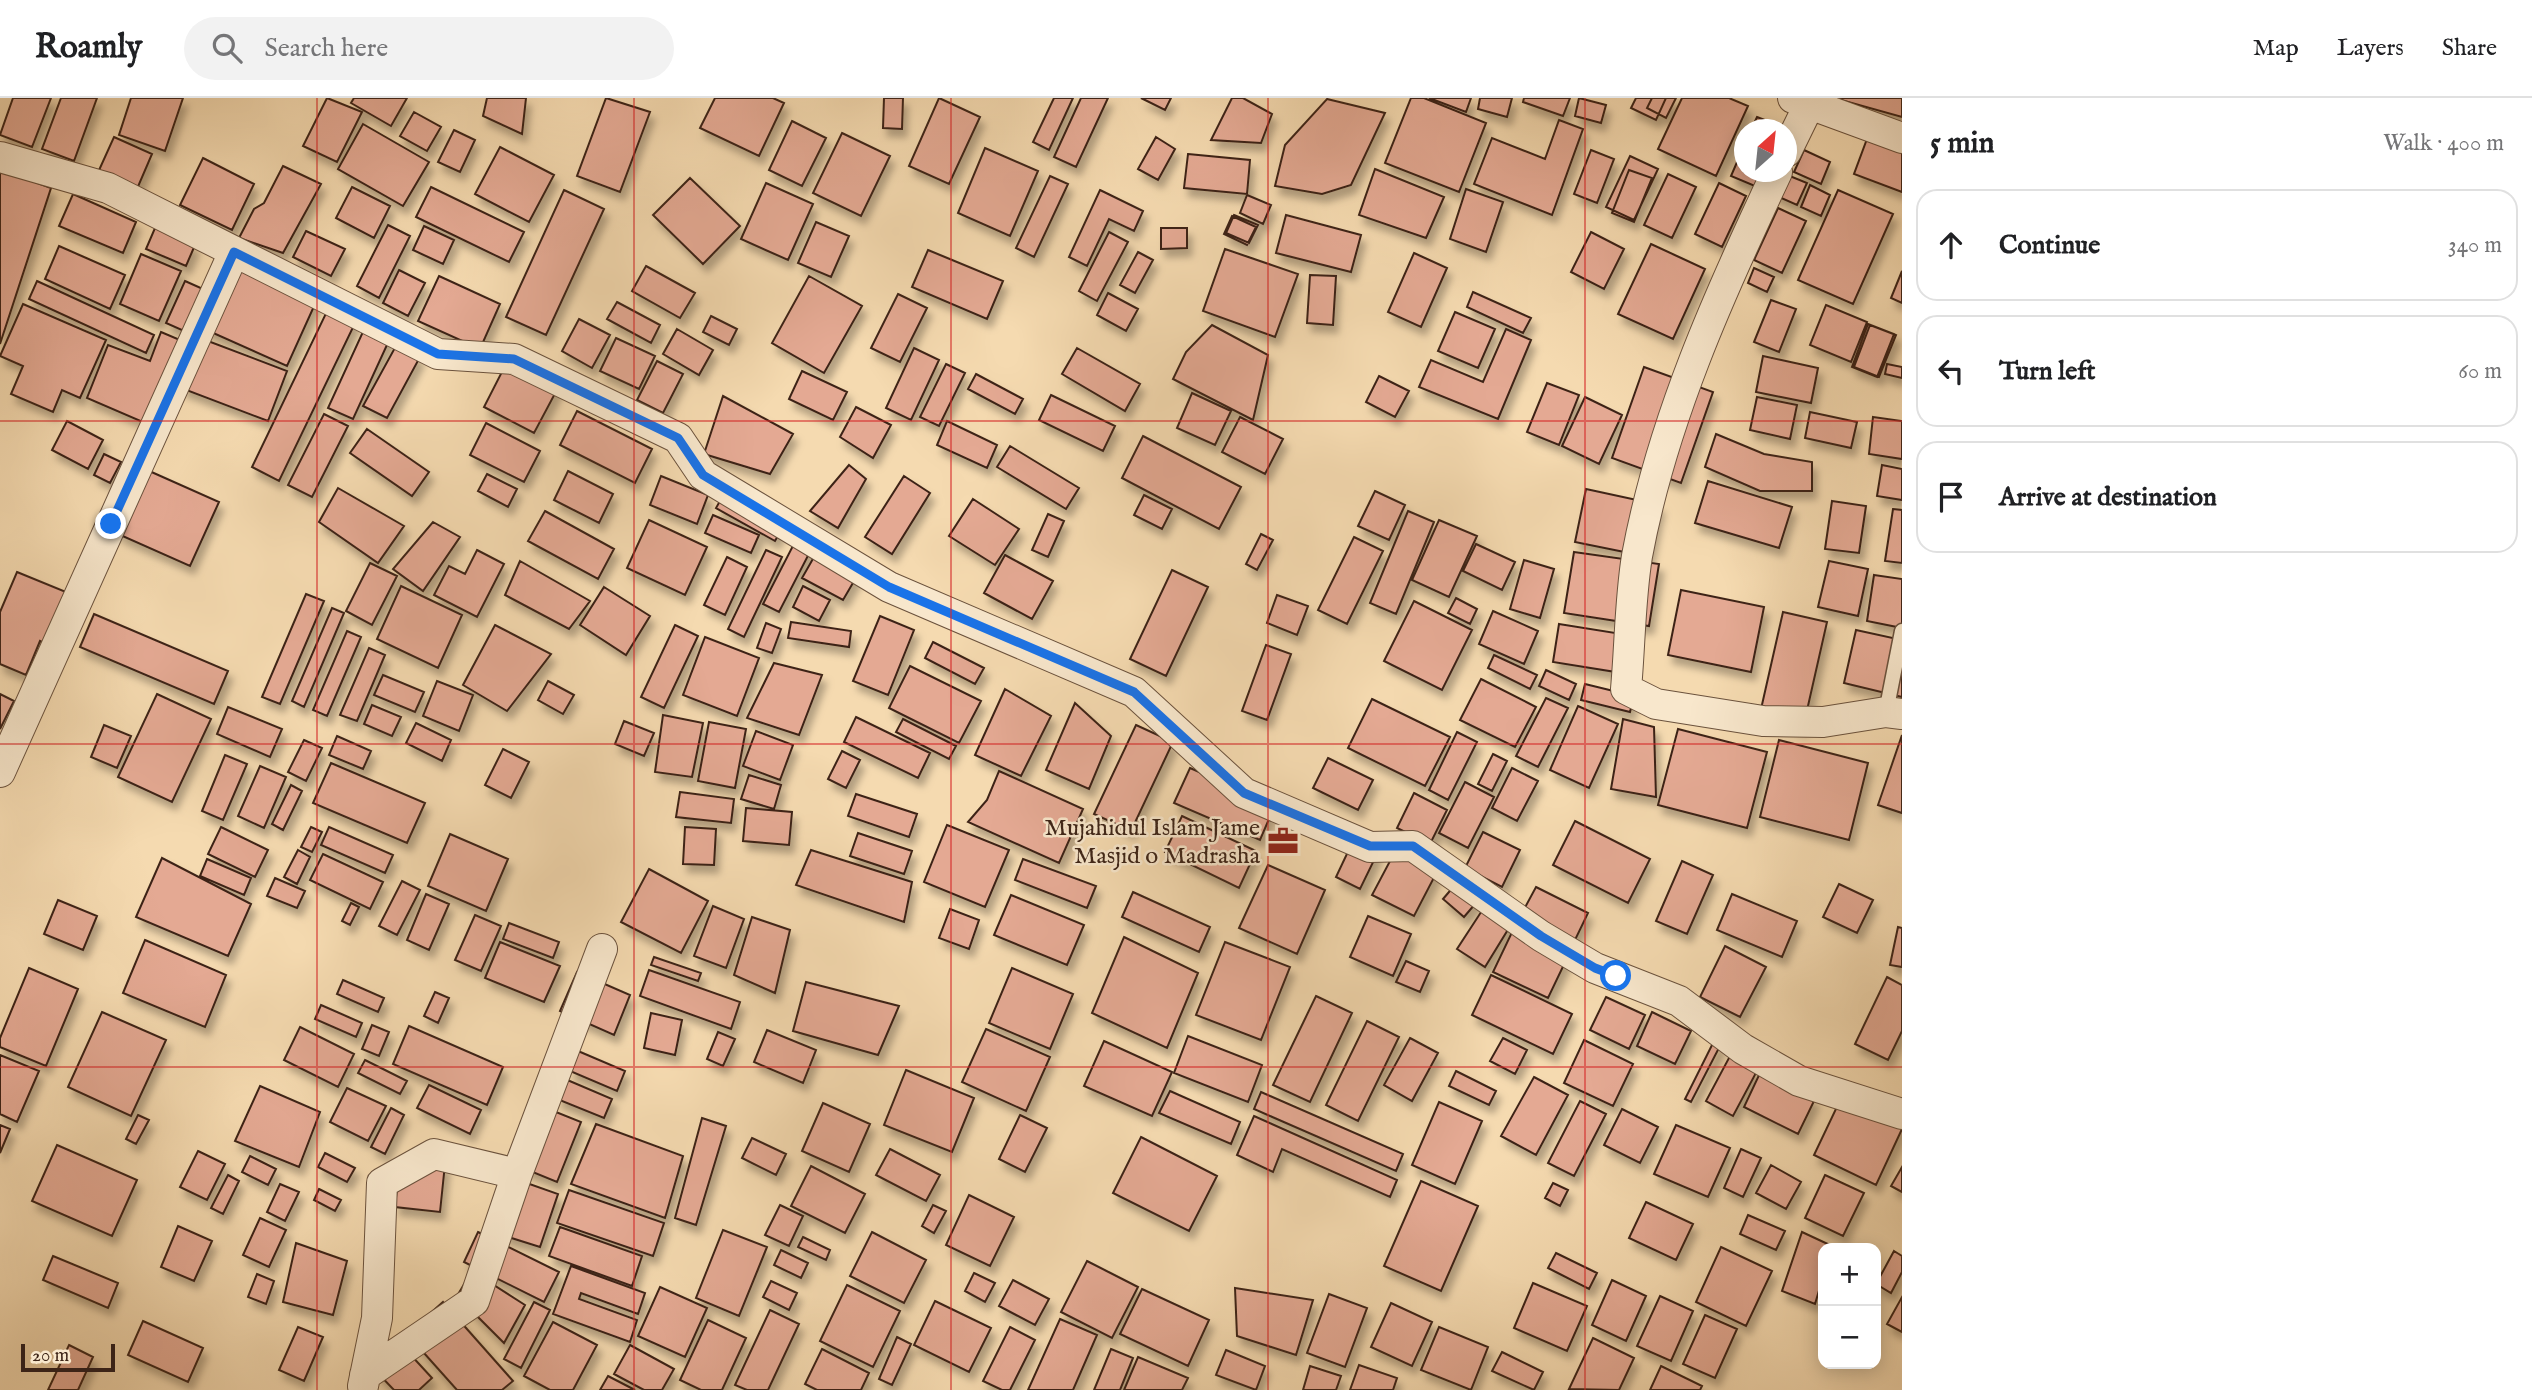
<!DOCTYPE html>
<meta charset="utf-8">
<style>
:root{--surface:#fff;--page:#f2f2f2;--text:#202124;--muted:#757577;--line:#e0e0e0}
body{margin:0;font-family:"IM FELL English",serif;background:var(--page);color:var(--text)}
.controls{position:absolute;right:21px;bottom:21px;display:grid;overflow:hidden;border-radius:14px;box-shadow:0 4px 18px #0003}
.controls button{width:63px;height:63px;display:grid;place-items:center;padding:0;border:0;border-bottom:2px solid var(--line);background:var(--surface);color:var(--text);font:35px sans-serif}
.compass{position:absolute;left:1734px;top:21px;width:63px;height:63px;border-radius:50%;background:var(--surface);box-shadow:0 4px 18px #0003;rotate:27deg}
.scale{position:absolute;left:21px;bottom:18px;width:94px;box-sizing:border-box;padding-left:7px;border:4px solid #3d2417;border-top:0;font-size:19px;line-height:24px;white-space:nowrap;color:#3d2417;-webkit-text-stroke:5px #f8e7cc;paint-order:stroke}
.stop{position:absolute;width:21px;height:21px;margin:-16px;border:5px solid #1a73e8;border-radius:50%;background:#fff}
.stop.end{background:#1a73e8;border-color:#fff;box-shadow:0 2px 7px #0008}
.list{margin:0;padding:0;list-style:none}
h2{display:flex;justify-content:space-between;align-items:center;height:91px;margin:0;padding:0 28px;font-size:30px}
h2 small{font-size:23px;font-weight:400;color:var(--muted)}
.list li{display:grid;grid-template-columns:46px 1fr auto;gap:21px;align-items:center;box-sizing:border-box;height:112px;margin:0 14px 14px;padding:0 14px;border:2px solid var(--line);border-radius:21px}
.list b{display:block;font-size:26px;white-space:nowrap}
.list em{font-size:23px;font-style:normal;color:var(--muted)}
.icon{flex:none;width:38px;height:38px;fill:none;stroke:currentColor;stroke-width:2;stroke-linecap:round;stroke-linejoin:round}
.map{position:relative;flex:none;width:1902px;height:1292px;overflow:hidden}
header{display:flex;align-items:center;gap:42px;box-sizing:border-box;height:98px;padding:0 35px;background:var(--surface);border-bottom:2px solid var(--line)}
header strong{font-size:33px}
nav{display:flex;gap:38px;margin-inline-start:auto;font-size:24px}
.search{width:490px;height:63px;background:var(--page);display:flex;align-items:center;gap:18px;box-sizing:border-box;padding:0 24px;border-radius:38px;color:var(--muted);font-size:26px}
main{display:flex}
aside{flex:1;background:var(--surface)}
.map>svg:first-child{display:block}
.building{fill:#e4a993;stroke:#3d2417;stroke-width:2;filter:url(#shadow)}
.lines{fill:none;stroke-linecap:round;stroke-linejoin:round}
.lane-casing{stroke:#6b523d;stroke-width:17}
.street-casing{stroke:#6b523d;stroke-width:32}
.lane{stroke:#f8e7cc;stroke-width:14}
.street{stroke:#f8e7cc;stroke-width:30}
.route{stroke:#1a73e8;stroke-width:9}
.grid{fill:none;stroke:#d62828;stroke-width:2;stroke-opacity:0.55}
.labels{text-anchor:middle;stroke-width:5;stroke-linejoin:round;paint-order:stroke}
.poi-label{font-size:24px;fill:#3d2417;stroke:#f8e7cc;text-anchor:end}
</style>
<header>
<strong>Roamly</strong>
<div class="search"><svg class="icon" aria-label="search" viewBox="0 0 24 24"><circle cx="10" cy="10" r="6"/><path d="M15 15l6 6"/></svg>Search here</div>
<nav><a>Map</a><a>Layers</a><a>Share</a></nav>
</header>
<main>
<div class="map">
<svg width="1902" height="1292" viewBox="0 0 1902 1292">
<defs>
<filter id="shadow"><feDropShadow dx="4.5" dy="8" stdDeviation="3.5" flood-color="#0004"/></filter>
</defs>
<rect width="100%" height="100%" fill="#f5dab0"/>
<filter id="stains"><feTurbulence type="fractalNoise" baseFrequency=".00286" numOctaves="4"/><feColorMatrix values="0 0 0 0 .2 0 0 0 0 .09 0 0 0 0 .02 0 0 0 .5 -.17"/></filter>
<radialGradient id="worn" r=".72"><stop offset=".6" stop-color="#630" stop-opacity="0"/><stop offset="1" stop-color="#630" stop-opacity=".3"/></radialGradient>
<path class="building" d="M 13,0 L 51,0 L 32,49 L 0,37 Z
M 61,0 L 97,0 L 74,63 L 42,51 Z
M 131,0 L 183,0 L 165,53 L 119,37 Z
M 327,0 L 362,14 L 337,64 L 303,48 Z
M 354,0 L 407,0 L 391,28 L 351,5 Z
M 487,0 L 526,0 L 522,36 L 483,18 Z
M 606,0 L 650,14 L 620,94 L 577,78 Z
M 715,0 L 773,0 L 784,5 L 759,58 L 700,30 Z
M 884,0 L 903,0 L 902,31 L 883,30 Z
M 939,0 L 980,19 L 949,86 L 909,68 Z
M 1054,0 L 1073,0 L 1049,52 L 1033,44 Z
M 1081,0 L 1108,0 L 1076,69 L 1054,59 Z
M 1141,0 L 1171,0 L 1165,12 Z
M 1232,0 L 1243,0 L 1272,16 L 1261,45 L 1211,42 Z
M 1411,0 L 1424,0 L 1486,25 L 1459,94 L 1385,65 Z
M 1429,0 L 1471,0 L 1466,14 Z
M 1480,0 L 1512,0 L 1507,19 L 1478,11 Z
M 1524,0 L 1570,0 L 1563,18 L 1523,4 Z
M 1579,0 L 1606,7 L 1601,25 L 1575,18 Z
M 1636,0 L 1666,0 L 1656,22 L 1631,10 Z
M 1652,0 L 1676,0 L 1666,20 L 1647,10 Z
M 1682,0 L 1729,0 L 1748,8 L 1716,78 L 1658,51 Z
M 1841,0 L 1902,0 L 1902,19 L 1841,2 Z
M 1327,1 L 1385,15 L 1351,87 L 1322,96 L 1275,88 L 1285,47 Z
M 414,14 L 441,29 L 427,53 L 400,38 Z
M 1757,19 L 1788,31 L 1751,32 Z
M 1559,22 L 1583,31 L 1552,117 L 1474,86 L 1492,40 L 1545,61 Z
M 1874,22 L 1902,33 L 1902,94 L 1854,76 Z
M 792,23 L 826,40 L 802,88 L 769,72 Z
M 363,26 L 429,64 L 403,108 L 338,71 Z
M 454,32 L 475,42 L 460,74 L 438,64 Z
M 842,35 L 890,58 L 861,118 L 813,95 Z
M 114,39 L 152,56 L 134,98 L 95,81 Z
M 1156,39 L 1175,51 L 1158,82 L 1138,71 Z
M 1744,48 L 1744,74 L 1770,74 L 1762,91 L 1731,78 Z
M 500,49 L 554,77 L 529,124 L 475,96 Z
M 985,50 L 1038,73 L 1010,138 L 958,115 Z
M 1591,52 L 1614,61 L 1597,105 L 1574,96 Z
M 1804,52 L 1830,64 L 1821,86 L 1794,74 Z
M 1188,56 L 1250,62 L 1247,96 L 1184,90 Z
M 1630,58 L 1658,71 L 1634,122 L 1606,109 Z
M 203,60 L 254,86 L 232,132 L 180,107 Z
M 283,68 L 321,86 L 283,155 L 239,140 L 254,111 L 264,105 Z
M 0,71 L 51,90 L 0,246 Z
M 1375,71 L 1444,99 L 1426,140 L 1359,117 Z
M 1629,72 L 1652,80 L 1634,124 L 1612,115 Z
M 1780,74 L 1807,85 L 1797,107 L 1770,95 Z
M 1668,76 L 1696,89 L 1672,140 L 1644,127 Z
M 1050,78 L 1068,86 L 1034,159 L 1016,150 Z
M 690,80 L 740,128 L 703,166 L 653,117 Z
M 766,85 L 813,106 L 788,162 L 741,141 Z
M 1719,85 L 1746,98 L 1722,149 L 1695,136 Z
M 1810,87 L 1830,97 L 1821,118 L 1801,109 Z
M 352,89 L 390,108 L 374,140 L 336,120 Z
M 431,89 L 524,134 L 509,164 L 416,119 Z
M 1466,91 L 1503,104 L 1486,154 L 1450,141 Z
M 564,92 L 604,111 L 546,237 L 506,219 Z
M 1100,92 L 1143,113 L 1134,133 L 1109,121 L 1087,168 L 1069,159 Z
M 1838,92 L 1893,116 L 1853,206 L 1798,182 Z
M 73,96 L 136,124 L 123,155 L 59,128 Z
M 1247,97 L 1271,107 L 1263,126 L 1240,115 Z
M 1778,110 L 1806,123 L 1782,175 L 1754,162 Z
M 1234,117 L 1258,127 L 1249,145 L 1226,135 Z
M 1286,117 L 1361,137 L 1351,174 L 1276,155 Z
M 1232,118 L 1256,129 L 1247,147 L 1224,136 Z
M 816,124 L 849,138 L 831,179 L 798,165 Z
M 388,127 L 410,138 L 379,200 L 357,188 Z
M 424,128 L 454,142 L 443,166 L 413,152 Z
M 155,130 L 195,147 L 186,168 L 146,151 Z
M 1161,130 L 1187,130 L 1187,150 L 1161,151 Z
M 306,133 L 345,151 L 331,178 L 293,159 Z
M 1109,134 L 1128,144 L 1097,203 L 1079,193 Z
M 1591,134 L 1624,151 L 1604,191 L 1571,174 Z
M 1651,146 L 1705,171 L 1673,241 L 1618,216 Z
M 59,148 L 125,177 L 110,211 L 45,181 Z
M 1225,151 L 1298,176 L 1275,239 L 1203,213 Z
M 928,152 L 1003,183 L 987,221 L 912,189 Z
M 1138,154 L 1153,162 L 1135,195 L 1120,187 Z
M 1414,155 L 1447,170 L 1421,229 L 1388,214 Z
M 141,156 L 181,173 L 159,223 L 120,206 Z
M 236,161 L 320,195 L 287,268 L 202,230 Z
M 646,168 L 695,195 L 680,220 L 632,193 Z
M 1754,170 L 1774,179 L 1767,194 L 1748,185 Z
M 399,172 L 425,185 L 408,218 L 383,205 Z
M 1902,173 L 1902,205 L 1891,200 Z
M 1310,177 L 1336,178 L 1333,227 L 1307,225 Z
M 439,178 L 500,206 L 480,251 L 418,223 Z
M 809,178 L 862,208 L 824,275 L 772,245 Z
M 37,183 L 154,237 L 146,255 L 29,201 Z
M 185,183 L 203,191 L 184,233 L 166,225 Z
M 1473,194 L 1531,220 L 1523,235 L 1467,209 Z
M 1108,195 L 1138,211 L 1126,233 L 1097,217 Z
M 898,196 L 927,210 L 900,264 L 871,250 Z
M 1771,202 L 1796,211 L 1779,254 L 1754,244 Z
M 617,204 L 660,227 L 651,245 L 607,221 Z
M 23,206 L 106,242 L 80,300 L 62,292 L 53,314 L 11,296 L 23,268 L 0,258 Z
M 330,207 L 357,221 L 279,383 L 252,369 Z
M 1826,207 L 1867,224 L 1851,264 L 1810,247 Z
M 1455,214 L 1495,231 L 1478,270 L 1438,253 Z
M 711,218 L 737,231 L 729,247 L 703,234 Z
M 579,221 L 610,237 L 592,270 L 562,253 Z
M 367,225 L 392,236 L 353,321 L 328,310 Z
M 1868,226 L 1894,236 L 1877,279 L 1852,269 Z
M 1212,227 L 1268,257 L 1253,322 L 1173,281 L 1186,254 Z
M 1870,227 L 1896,237 L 1879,279 L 1854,269 Z
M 677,231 L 713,252 L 699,277 L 663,256 Z
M 1506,231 L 1531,242 L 1498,321 L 1419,289 L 1431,262 L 1483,284 Z
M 161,234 L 180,242 L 145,325 L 87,300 L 108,247 L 150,263 Z
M 200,240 L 287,273 L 268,323 L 181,290 Z
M 616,240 L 655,258 L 639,291 L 600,273 Z
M 397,246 L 420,259 L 387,320 L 363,308 Z
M 914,250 L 939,262 L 911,322 L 886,310 Z
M 1077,250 L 1140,286 L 1125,313 L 1062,276 Z
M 1763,258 L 1818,270 L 1811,305 L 1756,294 Z
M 508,262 L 559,288 L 534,335 L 484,309 Z
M 657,263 L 683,276 L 663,315 L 637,302 Z
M 946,266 L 965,275 L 939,328 L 920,319 Z
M 1887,266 L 1902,269 L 1902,280 L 1885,276 Z
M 1644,269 L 1713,294 L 1681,385 L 1612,360 Z
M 802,273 L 847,294 L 833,322 L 789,301 Z
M 976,276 L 1023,301 L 1015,316 L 968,291 Z
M 1379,278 L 1409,293 L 1395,319 L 1366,304 Z
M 1547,285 L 1579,297 L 1559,347 L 1527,334 Z
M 1192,295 L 1231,313 L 1215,347 L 1177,330 Z
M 1051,297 L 1115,328 L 1103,353 L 1039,322 Z
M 723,298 L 793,336 L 770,376 L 704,356 Z
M 1585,299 L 1622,317 L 1599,366 L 1562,348 Z
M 1757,299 L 1797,307 L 1790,341 L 1750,332 Z
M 856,309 L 891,327 L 873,360 L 840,339 Z
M 577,313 L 652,351 L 635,385 L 560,347 Z
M 1810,314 L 1857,324 L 1851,350 L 1805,340 Z
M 324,316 L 348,328 L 312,399 L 288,387 Z
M 1240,319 L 1283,341 L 1265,376 L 1222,354 Z
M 1873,319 L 1902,323 L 1902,361 L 1869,356 Z
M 67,323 L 103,342 L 88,371 L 52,352 Z
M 947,323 L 997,347 L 987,370 L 937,347 Z
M 486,325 L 540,353 L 524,384 L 470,357 Z
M 367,331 L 429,374 L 412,398 L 350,355 Z
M 1716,336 L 1764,356 L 1812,364 L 1812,393 L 1760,393 L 1705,369 Z
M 1143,338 L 1241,389 L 1219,431 L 1122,380 Z
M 1010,348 L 1079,390 L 1066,411 L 997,369 Z
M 104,356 L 121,364 L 110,385 L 94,377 Z
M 849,367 L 866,381 L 838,430 L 810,413 Z
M 1882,367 L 1902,371 L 1902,402 L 1877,398 Z
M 147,372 L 219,404 L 190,468 L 118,436 Z
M 568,373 L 613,396 L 599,425 L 554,402 Z
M 487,376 L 517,391 L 508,409 L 478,393 Z
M 661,378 L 708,397 L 697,426 L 650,407 Z
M 904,378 L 930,395 L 892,456 L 865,439 Z
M 1708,383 L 1792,409 L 1779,450 L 1695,425 Z
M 338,390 L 404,428 L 378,465 L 319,424 Z
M 1586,391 L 1660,407 L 1649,459 L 1575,444 Z
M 1375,393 L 1405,407 L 1389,442 L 1358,428 Z
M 725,394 L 784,427 L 775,443 L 716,410 Z
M 1144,397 L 1172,411 L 1162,431 L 1134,417 Z
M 973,401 L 1019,431 L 995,467 L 949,438 Z
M 1832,403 L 1866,408 L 1859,455 L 1825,451 Z
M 1893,411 L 1902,412 L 1902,465 L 1885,463 Z
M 545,413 L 614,451 L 598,481 L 528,443 Z
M 1408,413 L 1434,424 L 1396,516 L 1370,505 Z
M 1048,416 L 1064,423 L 1048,459 L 1032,452 Z
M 713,417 L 759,437 L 751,455 L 705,435 Z
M 649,422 L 707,449 L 685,497 L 627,470 Z
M 1439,422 L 1477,438 L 1449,499 L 1412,482 Z
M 433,424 L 460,439 L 423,493 L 393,471 Z
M 1261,436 L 1273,442 L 1257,472 L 1246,466 Z
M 798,438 L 814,446 L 779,514 L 763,506 Z
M 1354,439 L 1383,453 L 1347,526 L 1318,512 Z
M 1476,446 L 1515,464 L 1502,492 L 1463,473 Z
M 477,452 L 504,466 L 477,519 L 434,497 L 449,468 L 465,476 Z
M 766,452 L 782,459 L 744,539 L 728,531 Z
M 818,452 L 857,478 L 843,502 L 802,480 Z
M 1574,454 L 1659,466 L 1649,528 L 1564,515 Z
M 1005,457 L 1053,483 L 1032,521 L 984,495 Z
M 727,459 L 747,469 L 725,517 L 704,507 Z
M 1524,462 L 1554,471 L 1540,520 L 1510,511 Z
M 520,463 L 590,503 L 569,531 L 505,497 Z
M 1829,463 L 1868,471 L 1858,518 L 1818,509 Z
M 370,465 L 397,478 L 372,527 L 346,513 Z
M 1172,472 L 1208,489 L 1166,578 L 1130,561 Z
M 17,474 L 66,494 L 44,545 L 40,543 L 26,577 L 0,566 L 0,514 Z
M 1874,477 L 1902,481 L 1902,530 L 1867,523 Z
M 401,488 L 462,517 L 438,570 L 377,541 Z
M 803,488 L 830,502 L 819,523 L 793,509 Z
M 604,489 L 650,518 L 626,557 L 580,527 Z
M 1681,492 L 1764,509 L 1751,574 L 1668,557 Z
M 306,496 L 324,503 L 280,606 L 262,599 Z
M 1277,497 L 1308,508 L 1297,537 L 1267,525 Z
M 1456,500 L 1477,511 L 1470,526 L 1448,515 Z
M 1414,503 L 1472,532 L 1442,592 L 1384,563 Z
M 332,510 L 344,515 L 304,609 L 292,603 Z
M 1493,513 L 1538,533 L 1524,566 L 1479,546 Z
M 1783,514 L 1827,524 L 1803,630 L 1759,620 Z
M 94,516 L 228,573 L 214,606 L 80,549 Z
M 880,518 L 914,532 L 888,597 L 853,583 Z
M 791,524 L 851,533 L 849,549 L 788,540 Z
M 766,525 L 781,531 L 772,555 L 757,550 Z
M 1559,526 L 1628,537 L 1622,575 L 1553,564 Z
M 495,527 L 551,556 L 507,613 L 463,587 Z
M 675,527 L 698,538 L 664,610 L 641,599 Z
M 1856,532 L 1902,542 L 1902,599 L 1844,585 Z
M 347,533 L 361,539 L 327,618 L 313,612 Z
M 705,539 L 759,560 L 737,618 L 683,597 Z
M 933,544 L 984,570 L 975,586 L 925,560 Z
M 1266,547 L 1291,556 L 1267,622 L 1242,613 Z
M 369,550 L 385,557 L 357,623 L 340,617 Z
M 1494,557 L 1537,577 L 1530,591 L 1488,570 Z
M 774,565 L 822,577 L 799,637 L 747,620 Z
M 910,568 L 981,603 L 959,645 L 889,610 Z
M 1546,572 L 1576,586 L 1569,602 L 1539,588 Z
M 383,577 L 424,594 L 415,614 L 374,597 Z
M 1481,581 L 1536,609 L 1515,649 L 1460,622 Z
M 437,583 L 473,597 L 459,633 L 423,618 Z
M 548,583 L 574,597 L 563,616 L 538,602 Z
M 1585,586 L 1634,598 L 1630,614 L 1581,602 Z
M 1005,591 L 1051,618 L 1021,678 L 975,657 Z
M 0,596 L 14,603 L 0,631 Z
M 157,596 L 211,621 L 172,704 L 118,679 Z
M 1546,600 L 1568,610 L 1538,669 L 1516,658 Z
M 1372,601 L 1450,639 L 1425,688 L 1348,650 Z
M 1075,605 L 1111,638 L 1089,691 L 1046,672 Z
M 372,607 L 401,619 L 392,638 L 364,626 Z
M 1578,608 L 1618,626 L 1589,690 L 1550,672 Z
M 228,609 L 282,631 L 270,659 L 217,636 Z
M 663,617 L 703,625 L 692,679 L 655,674 Z
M 856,619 L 930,655 L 918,680 L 844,644 Z
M 903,621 L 956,648 L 949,661 L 896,634 Z
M 1623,621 L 1654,629 L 1656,699 L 1611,691 Z
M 624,623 L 654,635 L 644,658 L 615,646 Z
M 709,624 L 746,631 L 735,690 L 698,683 Z
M 416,625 L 451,642 L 442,663 L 406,645 Z
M 104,627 L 131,638 L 117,670 L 91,659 Z
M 1136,627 L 1173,644 L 1131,733 L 1094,716 Z
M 1678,631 L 1767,654 L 1747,730 L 1658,707 Z
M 756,633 L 793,647 L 780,682 L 743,668 Z
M 1457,634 L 1477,644 L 1448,702 L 1429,692 Z
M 1902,637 L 1902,715 L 1878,707 Z
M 337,638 L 371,653 L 363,671 L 329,657 Z
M 304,642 L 322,650 L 306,683 L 288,674 Z
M 1779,642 L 1868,665 L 1849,742 L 1760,719 Z
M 503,651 L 529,664 L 511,700 L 485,687 Z
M 842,653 L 860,662 L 846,690 L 828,681 Z
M 1493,656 L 1507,663 L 1492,693 L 1478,686 Z
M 225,657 L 247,666 L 223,722 L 202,713 Z
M 1328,660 L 1373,682 L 1358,712 L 1313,690 Z
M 331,665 L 425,705 L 407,745 L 313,705 Z
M 260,668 L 286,679 L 264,730 L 238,718 Z
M 1190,670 L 1275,707 L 1260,742 L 1174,705 Z
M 1512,670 L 1538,683 L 1517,723 L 1492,710 Z
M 999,673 L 1083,711 L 1059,765 L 968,724 L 987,702 Z
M 749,677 L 781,687 L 774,711 L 741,701 Z
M 1465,684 L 1494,699 L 1468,750 L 1439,735 Z
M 291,687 L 302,693 L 283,732 L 272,726 Z
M 680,694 L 734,701 L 731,725 L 676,719 Z
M 1414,695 L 1447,712 L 1430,746 L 1397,730 Z
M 856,696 L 917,716 L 909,739 L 848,718 Z
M 746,710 L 792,714 L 789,747 L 743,743 Z
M 1182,718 L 1256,753 L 1239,790 L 1165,754 Z
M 1575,723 L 1650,761 L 1628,805 L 1553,767 Z
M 947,727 L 1009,752 L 985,809 L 924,784 Z
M 221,729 L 268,752 L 255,779 L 208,756 Z
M 311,729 L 322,734 L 312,754 L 301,749 Z
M 329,729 L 393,757 L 385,775 L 321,747 Z
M 685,729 L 716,731 L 714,767 L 683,766 Z
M 1483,734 L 1520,752 L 1502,789 L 1465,770 Z
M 858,735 L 912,753 L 904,776 L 850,758 Z
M 450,736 L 508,761 L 486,813 L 428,788 Z
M 1353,743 L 1378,754 L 1360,791 L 1336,779 Z
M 1399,746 L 1440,768 L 1414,818 L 1372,797 Z
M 298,752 L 310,759 L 297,786 L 284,779 Z
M 811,752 L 912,784 L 904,824 L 796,787 Z
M 323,756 L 383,784 L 370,811 L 310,782 Z
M 162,760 L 251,806 L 228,858 L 136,819 Z
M 207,761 L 251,780 L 244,797 L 200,778 Z
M 1023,761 L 1096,788 L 1087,810 L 1015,782 Z
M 1682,763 L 1713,777 L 1687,836 L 1656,823 Z
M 1268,767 L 1325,792 L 1297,856 L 1239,830 Z
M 649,771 L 708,803 L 681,855 L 621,824 Z
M 275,780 L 305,793 L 297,810 L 267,798 Z
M 1460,781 L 1481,799 L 1464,819 L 1443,801 Z
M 402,783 L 420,792 L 397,837 L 379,828 Z
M 1839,786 L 1873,802 L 1857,835 L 1823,819 Z
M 1536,789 L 1588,815 L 1575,842 L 1522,815 Z
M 1133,794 L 1210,829 L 1199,854 L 1122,819 Z
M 426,796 L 449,806 L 429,852 L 407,842 Z
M 1732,796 L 1797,823 L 1782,859 L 1717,832 Z
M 1011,797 L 1084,827 L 1067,867 L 994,837 Z
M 58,802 L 97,818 L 83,852 L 44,836 Z
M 351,805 L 359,809 L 350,827 L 342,823 Z
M 713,808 L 744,821 L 726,870 L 694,858 Z
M 1485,808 L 1512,825 L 1485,869 L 1457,851 Z
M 950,811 L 979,822 L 969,851 L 939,840 Z
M 475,817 L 501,828 L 481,873 L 455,862 Z
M 1368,818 L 1411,836 L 1393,878 L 1350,859 Z
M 752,819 L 790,832 L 775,895 L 734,877 Z
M 509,825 L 559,844 L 553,860 L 503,841 Z
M 1898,829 L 1902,830 L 1902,869 L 1890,867 Z
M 1514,830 L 1569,856 L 1548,900 L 1493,874 Z
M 1124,839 L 1198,875 L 1167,950 L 1092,915 Z
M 145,842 L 226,877 L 205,929 L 123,895 Z
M 500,844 L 560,868 L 544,904 L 485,880 Z
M 1225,844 L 1290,869 L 1261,942 L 1196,917 Z
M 1725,848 L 1766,869 L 1740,919 L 1700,899 Z
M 654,859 L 701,875 L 698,883 L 651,867 Z
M 1406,863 L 1429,873 L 1420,894 L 1396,884 Z
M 29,870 L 78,891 L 46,968 L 0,949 L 0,940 Z
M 1012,870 L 1073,896 L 1050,951 L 989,925 Z
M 649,872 L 740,904 L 731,931 L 640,898 Z
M 577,874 L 630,897 L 614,937 L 560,913 Z
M 1491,877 L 1572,916 L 1553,956 L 1472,917 Z
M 1887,879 L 1902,887 L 1902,933 L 1888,962 L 1855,946 Z
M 343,882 L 384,900 L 378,914 L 337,896 Z
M 806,884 L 899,908 L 878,957 L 793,933 Z
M 435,894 L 449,900 L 438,925 L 424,918 Z
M 1316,898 L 1352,915 L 1310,1004 L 1273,987 Z
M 1606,899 L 1645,917 L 1629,951 L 1590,932 Z
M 321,907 L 362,925 L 356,939 L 315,921 Z
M 102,914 L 166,942 L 131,1018 L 68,989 Z
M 1652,914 L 1691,933 L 1675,966 L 1637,948 Z
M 651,915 L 682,922 L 675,957 L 644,950 Z
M 1367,923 L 1399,939 L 1358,1023 L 1326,1007 Z
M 372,927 L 389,934 L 379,958 L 362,951 Z
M 409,928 L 503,969 L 487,1007 L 393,966 Z
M 300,929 L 354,956 L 338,989 L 284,962 Z
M 986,931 L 1050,959 L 1026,1013 L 962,984 Z
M 767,932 L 816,952 L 803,985 L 754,964 Z
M 718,934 L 735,941 L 723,968 L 707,961 Z
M 1188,938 L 1262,967 L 1248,1004 L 1174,975 Z
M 1410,940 L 1438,955 L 1412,1003 L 1384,987 Z
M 1503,940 L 1527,952 L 1515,976 L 1490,963 Z
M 1584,942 L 1633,966 L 1613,1008 L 1564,985 Z
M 1104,943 L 1172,974 L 1152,1018 L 1084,988 Z
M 1714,943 L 1721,946 L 1691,1004 L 1685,1001 Z
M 578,953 L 625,973 L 617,993 L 570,973 Z
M 0,957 L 39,973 L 17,1024 L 0,1016 Z
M 1730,958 L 1757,973 L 1733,1018 L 1706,1003 Z
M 365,962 L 407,983 L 400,996 L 358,975 Z
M 906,972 L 974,1000 L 952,1054 L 884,1027 Z
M 1456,973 L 1496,993 L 1489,1007 L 1449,988 Z
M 1760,975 L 1815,1001 L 1798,1036 L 1744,1009 Z
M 1534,979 L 1568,997 L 1536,1057 L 1501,1038 Z
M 565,981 L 612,1001 L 604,1020 L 557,1001 Z
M 429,987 L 481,1012 L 470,1036 L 417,1010 Z
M 260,988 L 320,1014 L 299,1069 L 235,1043 Z
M 347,990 L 386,1008 L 368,1043 L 330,1024 Z
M 1170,993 L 1240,1024 L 1231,1046 L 1159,1015 Z
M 1261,994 L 1403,1056 L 1396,1073 L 1254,1011 Z
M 1844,994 L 1902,1021 L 1902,1031 L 1876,1087 L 1814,1057 Z
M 1580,1003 L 1606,1016 L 1574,1078 L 1548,1065 Z
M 1439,1004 L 1482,1023 L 1455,1086 L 1412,1067 Z
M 823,1005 L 870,1026 L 849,1074 L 802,1053 Z
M 536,1006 L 581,1024 L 557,1084 L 513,1066 Z
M 391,1010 L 404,1017 L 385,1056 L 371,1049 Z
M 1622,1011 L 1658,1029 L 1640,1065 L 1604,1047 Z
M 138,1017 L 149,1022 L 136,1046 L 126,1041 Z
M 1020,1017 L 1047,1030 L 1025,1074 L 999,1061 Z
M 1254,1018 L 1397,1082 L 1390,1099 L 1282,1051 L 1273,1074 L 1237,1057 Z
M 702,1020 L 726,1028 L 696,1127 L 675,1120 Z
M 596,1026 L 683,1058 L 665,1120 L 571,1086 Z
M 0,1027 L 10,1031 L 0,1055 Z
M 1676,1027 L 1730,1050 L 1708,1099 L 1654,1076 Z
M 1141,1039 L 1217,1078 L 1189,1133 L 1113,1095 Z
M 752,1040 L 786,1056 L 776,1077 L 742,1060 Z
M 57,1047 L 137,1082 L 112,1138 L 32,1103 Z
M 890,1051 L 940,1077 L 926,1103 L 876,1077 Z
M 1741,1051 L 1761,1060 L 1743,1099 L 1724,1090 Z
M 198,1053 L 225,1066 L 207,1102 L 180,1089 Z
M 325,1055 L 355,1070 L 347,1084 L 318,1069 Z
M 250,1058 L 276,1071 L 268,1087 L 242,1074 Z
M 400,1061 L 445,1066 L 440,1114 L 395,1109 Z
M 1771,1067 L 1801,1084 L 1786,1111 L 1756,1095 Z
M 811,1068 L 865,1096 L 845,1135 L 791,1108 Z
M 1902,1069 L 1902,1094 L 1891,1088 Z
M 228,1077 L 239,1083 L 223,1116 L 211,1110 Z
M 1825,1077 L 1864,1095 L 1843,1138 L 1805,1120 Z
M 521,1083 L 558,1096 L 540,1149 L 502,1137 Z
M 1421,1083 L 1478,1108 L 1441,1193 L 1384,1168 Z
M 1553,1085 L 1568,1092 L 1560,1108 L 1545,1100 Z
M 280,1086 L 299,1094 L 285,1123 L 267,1114 Z
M 319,1091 L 341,1102 L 335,1113 L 314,1102 Z
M 569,1092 L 664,1125 L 653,1158 L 557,1125 Z
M 969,1097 L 1014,1119 L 990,1168 L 946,1147 Z
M 1646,1104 L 1693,1126 L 1676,1162 L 1629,1140 Z
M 780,1107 L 803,1118 L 789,1148 L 765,1137 Z
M 933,1107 L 946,1113 L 934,1135 L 922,1128 Z
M 1748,1117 L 1785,1133 L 1776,1152 L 1740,1136 Z
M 260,1120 L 286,1132 L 269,1169 L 243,1157 Z
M 178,1128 L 212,1143 L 194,1183 L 161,1169 Z
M 560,1129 L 642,1158 L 632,1188 L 549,1158 Z
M 723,1132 L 767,1149 L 739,1218 L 696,1200 Z
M 478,1134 L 559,1174 L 544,1204 L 464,1164 Z
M 872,1134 L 926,1162 L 904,1205 L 850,1178 Z
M 1802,1134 L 1832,1148 L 1823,1150 L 1823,1179 L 1815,1206 L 1782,1193 Z
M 803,1139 L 830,1152 L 826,1162 L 798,1149 Z
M 296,1145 L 347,1163 L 333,1217 L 283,1204 Z
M 1721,1149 L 1772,1173 L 1746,1228 L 1696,1204 Z
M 781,1152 L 808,1165 L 801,1180 L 774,1167 Z
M 1894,1153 L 1902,1158 L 1902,1174 L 1891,1195 L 1876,1186 Z
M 1556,1155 L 1597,1175 L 1589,1191 L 1548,1170 Z
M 53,1158 L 118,1185 L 108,1210 L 43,1182 Z
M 1087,1163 L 1138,1189 L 1112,1240 L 1061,1214 Z
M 571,1168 L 645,1195 L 638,1216 L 581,1195 L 579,1201 L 637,1222 L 630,1244 L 553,1216 Z
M 472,1173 L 525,1207 L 504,1245 L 457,1198 Z
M 974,1175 L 995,1185 L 985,1204 L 965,1193 Z
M 257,1176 L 274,1183 L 266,1206 L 248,1199 Z
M 1013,1182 L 1049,1201 L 1035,1227 L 999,1208 Z
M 1612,1182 L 1646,1198 L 1626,1243 L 1592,1227 Z
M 771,1183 L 797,1195 L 789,1212 L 763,1199 Z
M 1533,1185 L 1587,1208 L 1567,1253 L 1514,1230 Z
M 847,1187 L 900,1213 L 873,1269 L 820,1243 Z
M 660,1189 L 707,1210 L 685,1259 L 638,1238 Z
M 1235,1190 L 1313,1202 L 1296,1257 L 1237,1238 Z
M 1142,1191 L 1209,1222 L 1188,1268 L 1120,1236 Z
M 1329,1196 L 1367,1210 L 1345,1269 L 1307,1255 Z
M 1660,1198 L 1693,1213 L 1671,1263 L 1637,1248 Z
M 1902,1199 L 1902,1234 L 1887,1226 Z
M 935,1203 L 991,1230 L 969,1274 L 914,1247 Z
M 443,1204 L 513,1283 L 502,1292 L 457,1292 L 407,1236 Z
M 534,1204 L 550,1212 L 521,1270 L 504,1261 Z
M 1391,1205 L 1432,1224 L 1412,1268 L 1371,1249 Z
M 770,1212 L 799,1226 L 768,1292 L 747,1292 L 735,1287 Z
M 1705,1217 L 1737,1231 L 1715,1280 L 1683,1266 Z
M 1060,1221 L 1097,1237 L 1073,1292 L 1028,1292 Z
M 708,1222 L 746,1240 L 722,1292 L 701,1292 L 680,1282 Z
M 143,1223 L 203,1250 L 188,1284 L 128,1257 Z
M 553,1224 L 597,1247 L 573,1292 L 550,1292 L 524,1278 Z
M 298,1229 L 323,1239 L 304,1283 L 279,1272 Z
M 1010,1229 L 1035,1242 L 1010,1292 L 1002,1292 L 983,1283 Z
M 1439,1229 L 1488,1249 L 1471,1292 L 1421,1272 Z
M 897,1239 L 911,1246 L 892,1287 L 879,1281 Z
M 1593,1240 L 1634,1260 L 1619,1292 L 1569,1291 Z
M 397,1242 L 432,1280 L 419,1292 L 394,1292 L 370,1267 Z
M 69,1247 L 93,1259 L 78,1292 L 48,1292 Z
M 630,1247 L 674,1271 L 662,1292 L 644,1292 L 614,1276 Z
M 822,1251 L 869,1275 L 861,1292 L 817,1292 L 805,1286 Z
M 1111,1251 L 1133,1260 L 1120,1292 L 1094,1292 Z
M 1226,1252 L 1265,1268 L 1256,1292 L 1216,1277 Z
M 1502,1254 L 1543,1274 L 1534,1292 L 1492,1273 Z
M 1138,1259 L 1188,1280 L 1182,1292 L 1124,1292 Z
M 1359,1267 L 1397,1280 L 1393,1292 L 1350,1292 Z
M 1310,1268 L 1341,1278 L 1336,1292 L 1303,1292 Z
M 1661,1268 L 1702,1288 L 1700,1292 L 1650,1292 Z
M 608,1278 L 635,1292 L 600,1292 Z"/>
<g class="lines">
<g class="lane-casing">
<path id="lane" d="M 1886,614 L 1902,533"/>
</g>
<g class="street-casing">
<path id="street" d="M 1793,0 L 1902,40
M 1786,54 L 1809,7
M 0,59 L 108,90 L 438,256 L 514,261 L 678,340 L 703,377 L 889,489 L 1134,594 L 1244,695 L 1370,749 L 1413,748 L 1541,838 L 1595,870 L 1679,903 L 1743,951 L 1799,983 L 1902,1016
M 1777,74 C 1719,197 1662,323 1637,458 C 1630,501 1630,547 1626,591 L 1656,606 L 1763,623 L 1823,624 L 1886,614 L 1902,616
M 0,674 L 234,154
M 365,1277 L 474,1203 L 517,1076 L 602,851
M 363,1288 L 377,1220 L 382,1085 L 434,1056 L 517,1076"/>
</g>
<use href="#lane" class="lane"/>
<use href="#street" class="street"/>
</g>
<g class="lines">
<path class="route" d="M 111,426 L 234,154 L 438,256 L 514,261 L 678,340 L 703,377 L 889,489 L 1134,594 L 1244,695 L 1370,748 L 1413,748 L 1541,838 L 1595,870 L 1616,878"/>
</g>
<path class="grid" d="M 317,0 L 317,1292M 634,0 L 634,1292M 951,0 L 951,1292M 1268,0 L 1268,1292M 1585,0 L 1585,1292M 0,323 L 1902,323M 0,646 L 1902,646M 0,969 L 1902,969"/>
<defs>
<g id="office-bare" transform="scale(2.415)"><path d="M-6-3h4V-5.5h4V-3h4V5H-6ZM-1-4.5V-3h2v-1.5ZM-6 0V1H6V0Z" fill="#8f2418" stroke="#f8e7cc" stroke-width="2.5" paint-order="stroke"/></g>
</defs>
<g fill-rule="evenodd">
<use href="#office-bare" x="1283" y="743"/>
</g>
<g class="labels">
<g class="poi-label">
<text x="1260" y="737">Mujahidul Islam Jame<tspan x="1260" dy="28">Masjid o Madrasha</tspan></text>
</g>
</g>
<rect width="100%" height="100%" filter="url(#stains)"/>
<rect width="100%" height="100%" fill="url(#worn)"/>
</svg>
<div class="controls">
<button>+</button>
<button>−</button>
</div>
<svg class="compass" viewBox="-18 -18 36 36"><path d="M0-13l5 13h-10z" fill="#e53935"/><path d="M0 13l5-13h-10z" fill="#757577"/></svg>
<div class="scale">20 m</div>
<div class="stop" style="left:1616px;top:878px"></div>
<div class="stop end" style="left:111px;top:426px"></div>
</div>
<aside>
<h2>5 min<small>Walk · 400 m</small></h2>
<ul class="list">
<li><svg class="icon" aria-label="ahead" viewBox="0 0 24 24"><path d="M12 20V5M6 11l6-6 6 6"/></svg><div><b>Continue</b></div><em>340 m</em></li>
<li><svg class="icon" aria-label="left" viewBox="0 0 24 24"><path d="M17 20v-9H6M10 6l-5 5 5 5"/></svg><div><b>Turn left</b></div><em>60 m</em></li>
<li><svg class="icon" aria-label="arrive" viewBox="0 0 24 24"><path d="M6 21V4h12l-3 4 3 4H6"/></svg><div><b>Arrive at destination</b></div></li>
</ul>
</aside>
</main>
